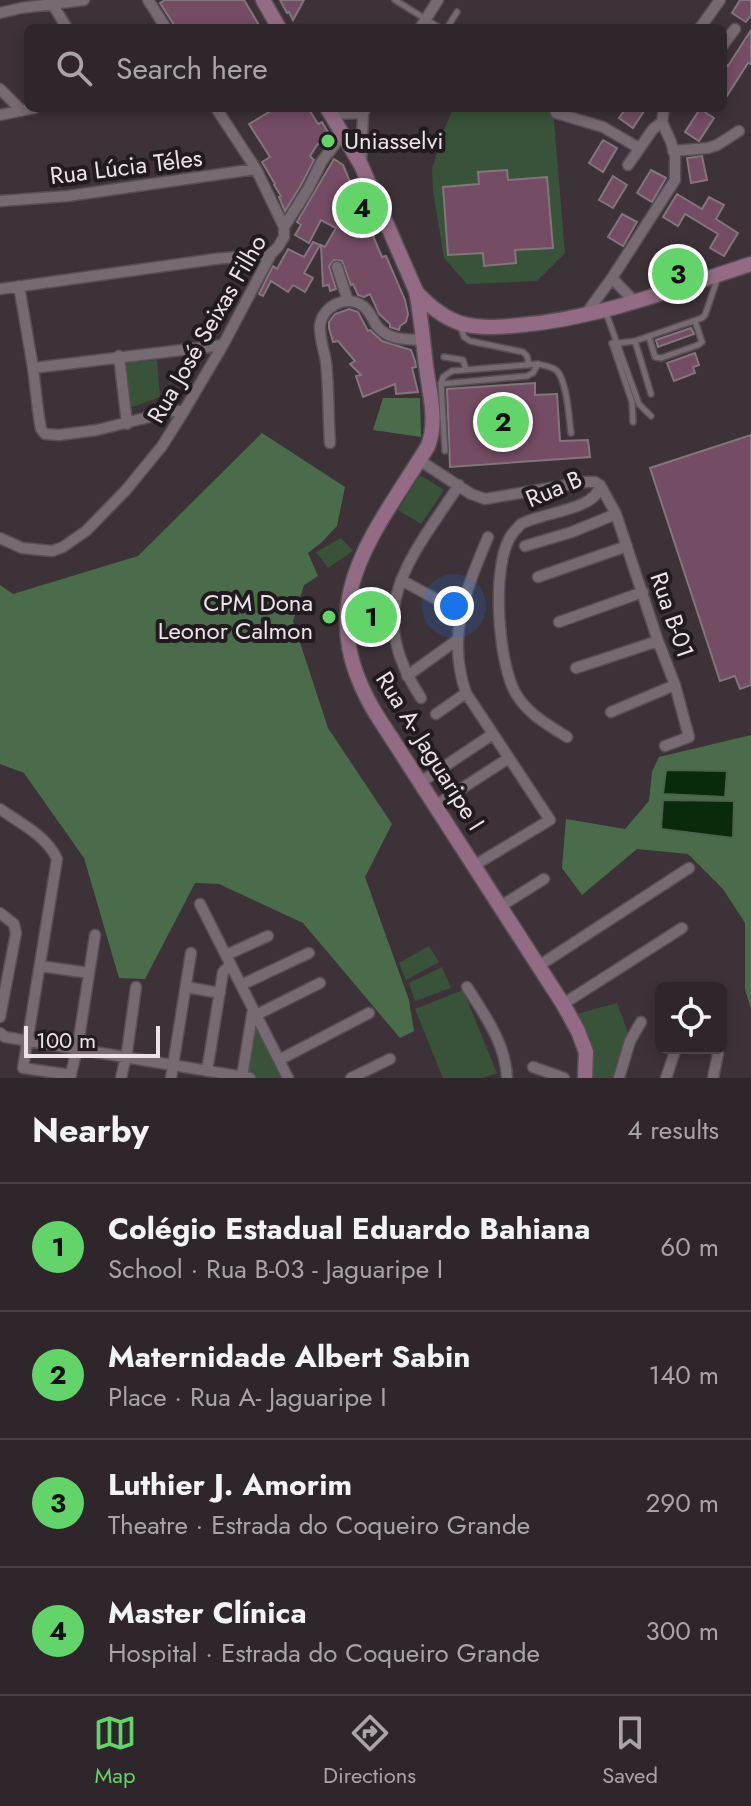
<!DOCTYPE html>
<meta charset="utf-8">
<style>
:root{--surface:#2e262a;--page:#362e32;--text:#f1f3f6;--muted:#a7a5a8;--line:#494347;--accent:#62d469}
body{margin:0;font-family:Jost,sans-serif;background:var(--page);color:var(--text)}
.controls{position:absolute;right:24px;bottom:24px;display:grid;overflow:hidden;border-radius:12px;box-shadow:0 4px 12px #0003}
.controls button{width:72px;height:72px;display:grid;place-items:center;padding:0;border:0;border-bottom:2px solid var(--line);background:var(--surface);color:var(--text);font:40px sans-serif}
.scale{position:absolute;left:24px;bottom:20px;width:136px;box-sizing:border-box;padding-left:8px;border:4px solid #ebe3e8;border-top:0;font-size:22px;line-height:28px;white-space:nowrap;color:#ebe3e8;-webkit-text-stroke:6px #201b1e;paint-order:stroke}
.you{position:absolute;left:454px;top:606px;width:28px;height:28px;margin:-20px;border:6px solid #fff;border-radius:50%;background:#1a73e8;box-shadow:0 0 0 12px #1a73e833}
.badge{display:grid;place-items:center;width:52px;height:52px;border-radius:50%;background:var(--accent);color:#111;font-size:26px;font-weight:700}
.pin{position:absolute;translate:-50% -50%;border:4px solid #fff;box-shadow:0 2px 8px #0006}
.list{margin:0;padding:0;list-style:none}
h2{display:flex;justify-content:space-between;align-items:center;height:104px;margin:0;padding:0 32px;font-size:34px}
h2 small{font-size:26px;font-weight:400;color:var(--muted)}
.list li{display:grid;grid-template-columns:52px 1fr auto;gap:24px;align-items:center;box-sizing:border-box;height:128px;padding:0 32px;border-top:2px solid var(--line)}
.list b{display:block;font-size:30px;white-space:nowrap}
.list p{margin:0;font-size:26px;white-space:nowrap;color:var(--muted)}
.list em{font-size:26px;font-style:normal;color:var(--muted)}
.icon{flex:none;width:44px;height:44px;fill:none;stroke:currentColor;stroke-width:2;stroke-linecap:round;stroke-linejoin:round}
.map{position:relative;flex:none;width:751px;height:1078px;overflow:hidden}
.search{position:absolute;background:var(--surface);box-shadow:0 4px 12px #0003;left:24px;right:24px;top:24px;height:88px;display:flex;align-items:center;gap:20px;box-sizing:border-box;padding:0 28px;border-radius:12px;color:var(--muted);font-size:30px}
.sheet{height:616px;background:var(--surface)}
nav{display:flex;justify-content:space-around;align-items:center;box-sizing:border-box;height:112px;border-top:2px solid var(--line);background:var(--surface);font-size:22px;color:var(--muted)}
nav a{display:grid;justify-items:center;gap:4px}
nav .on{color:var(--accent)}
.map>svg:first-child{display:block}
.green{fill:#385339}
.forest{fill:#4b6c4b}
.water{fill:#092a0c;stroke:#4d624e;stroke-width:2}
.building{fill:#744c64;stroke:#82757c;stroke-width:2}
.lines{fill:none;stroke-linecap:round;stroke-linejoin:round}
.lane-casing{stroke:#584e53;stroke-width:8}
.street-casing{stroke:#584e53;stroke-width:13}
.secondary-casing{stroke:#584e53;stroke-width:17}
.lane{stroke:#776a72;stroke-width:5}
.street{stroke:#776a72;stroke-width:10}
.secondary{stroke:#946b85;stroke-width:14}
.poi-dot{fill:#62d469;stroke:#201b1e;stroke-width:3}
.labels{text-anchor:middle;stroke-width:8;stroke-linejoin:round;paint-order:stroke}
.poi-label{font-size:24px;fill:#ebe3e8;stroke:#201b1e;text-anchor:start}
.street-label{font-size:24px;fill:#ebe3e8;stroke:#201b1e}
</style>
<div class="map">
<svg width="751" height="1078" viewBox="0 0 751 1078">
<rect width="100%" height="100%" fill="#3d3238"/>
<path class="green" d="M 453,108 L 553,108 L 565,253 L 537,281 L 467,284 L 444,258 L 433,191 L 432,169 L 443,133 Z
M 157,360 L 160,397 L 130,408 L 123,363 Z
M 420,475 L 444,490 L 421,524 L 398,510 Z
M 341,538 L 353,551 L 328,568 L 316,552 Z
M 429,946 L 439,962 L 406,980 L 399,963 Z
M 442,967 L 451,988 L 415,1001 L 409,983 Z
M 463,990 L 497,1073 L 483,1078 L 443,1078 L 415,1009 Z
M 617,1003 L 628,1033 L 615,1078 L 589,1078 L 573,1015 Z
M 256,1018 L 285,1078 L 249,1078 L 239,1075 Z"/>
<path class="forest" d="M 383,398 L 420,398 L 421,437 L 373,430 Z
M 262,433 L 345,487 L 337,526 L 322,542 L 308,553 L 318,576 L 304,585 L 293,621 L 328,728 L 392,824 L 365,877 L 409,1000 L 414,1031 L 400,1038 L 303,923 L 219,884 L 195,883 L 145,979 L 119,978 L 84,858 L 24,773 L 0,764 L 0,585 L 13,594 L 138,556 Z
M 751,735 L 751,1009 L 745,989 L 745,923 L 723,889 L 688,854 L 637,849 L 582,895 L 562,868 L 566,819 L 625,829 L 649,801 L 652,772 L 659,757 Z"/>
<path class="water" d="M 666,770 L 727,771 L 725,797 L 663,794 Z
M 663,800 L 734,801 L 733,838 L 661,829 Z"/>
<path class="building" d="M 165,0 L 244,0 L 259,25 L 255,28 L 176,28 L 160,3 Z
M 280,0 L 304,0 L 293,20 L 289,12 L 287,13 Z
M 740,0 L 751,0 L 751,15 L 746,22 L 732,13 Z
M 751,30 L 751,64 L 748,63 L 723,102 L 723,71 L 727,65 L 728,66 Z
M 267,108 L 308,108 L 318,124 L 322,122 L 329,134 L 328,138 L 317,145 L 310,156 L 314,160 L 301,185 L 285,211 L 279,197 L 281,196 L 274,185 L 275,184 L 262,162 L 270,157 L 249,124 L 269,112 Z
M 626,108 L 646,108 L 633,128 L 619,118 Z
M 700,109 L 714,118 L 699,141 L 685,132 Z
M 603,140 L 617,148 L 603,172 L 589,163 Z
M 702,156 L 707,180 L 691,183 L 687,158 Z
M 334,159 L 343,165 L 382,257 L 386,256 L 405,300 L 408,314 L 406,322 L 400,326 L 399,330 L 390,327 L 390,324 L 379,314 L 370,294 L 364,297 L 358,295 L 353,284 L 351,285 L 342,261 L 334,260 L 329,266 L 336,289 L 330,291 L 329,285 L 323,286 L 321,245 L 325,247 L 336,228 L 321,220 L 309,243 L 295,235 L 301,225 L 297,222 Z
M 507,170 L 508,180 L 547,177 L 553,248 L 515,250 L 516,263 L 484,266 L 483,253 L 448,255 L 443,187 L 479,184 L 478,172 Z
M 651,170 L 666,178 L 652,202 L 637,193 Z
M 613,176 L 627,185 L 613,208 L 599,200 Z
M 677,194 L 702,209 L 709,197 L 724,205 L 716,219 L 738,233 L 724,256 L 710,248 L 718,234 L 685,214 L 678,226 L 663,217 Z
M 622,214 L 637,222 L 623,246 L 608,237 Z
M 313,242 L 320,245 L 304,273 L 313,278 L 305,292 L 293,285 L 288,292 L 271,281 L 263,296 L 259,294 L 273,266 L 277,269 L 288,249 L 304,257 Z
M 349,309 L 358,312 L 368,331 L 370,330 L 382,341 L 411,350 L 415,361 L 416,367 L 412,368 L 418,392 L 396,394 L 395,384 L 363,397 L 356,376 L 361,375 L 350,364 L 355,361 L 338,341 L 333,342 L 329,328 L 329,322 L 335,314 Z
M 691,328 L 694,334 L 658,347 L 656,340 Z
M 695,353 L 699,365 L 693,367 L 695,373 L 674,381 L 667,363 Z
M 535,383 L 535,395 L 557,394 L 560,441 L 588,440 L 590,457 L 450,467 L 447,389 Z
M 751,435 L 751,685 L 740,689 L 735,676 L 720,681 L 650,468 Z"/>
<g class="lines">
<g class="lane-casing">
<path id="lane" d="M 395,0 L 440,28
M 447,28 L 457,12
M 605,310 L 639,404 L 651,416
M 461,328 L 464,337 L 470,341 L 523,352 L 527,356 L 529,365
M 649,337 L 655,357 L 661,358 L 698,345 L 702,342 L 695,321
M 635,341 L 651,394
M 612,343 L 632,402 L 633,422
M 612,344 L 635,341 L 702,318 L 705,315 L 717,280
M 444,357 L 463,360 L 466,370
M 441,384 L 527,376 L 533,373 L 538,364
M 445,451 L 441,384 L 443,377 L 452,371 L 538,364 C 544,366 551,366 556,370 C 567,379 569,418 571,433"/>
</g>
<g class="street-casing">
<path id="street" d="M 148,0 L 166,28
M 53,5 L 67,28
M 0,13 L 21,8 L 84,0
M 420,28 L 438,0
M 700,28 L 720,0
M 723,45 L 735,29
M 0,89 L 22,111
M 216,108 L 256,169 L 284,227
M 555,108 L 556,113 L 603,127 L 639,148
M 331,114 L 363,113
M 0,115 L 34,108
M 673,151 L 708,148 L 717,145 L 739,131
M 361,165 L 363,113 L 366,108
M 628,165 L 653,129 L 662,122
M 0,201 L 68,196 L 256,169
M 337,267 L 348,301
M 612,278 L 634,301
M 19,286 L 33,368 L 39,418 L 41,429 L 45,434 L 59,435 L 97,430 L 173,411 L 184,411
M 0,289 L 215,259 L 271,254
M 585,315 L 612,278 L 675,180 L 675,156 L 671,142 L 662,122 L 664,108
M 119,356 L 127,424
M 33,368 L 223,345
M 330,443 C 328,416 329,389 326,362 C 324,350 319,337 320,325 C 323,306 346,294 363,306 C 370,311 372,319 377,326 C 389,341 406,339 423,340
M 419,460 L 471,494 L 485,499 L 585,482 L 595,482 L 600,485 C 598,510 539,513 521,524 C 520,525 514,532 513,533 C 490,561 498,664 516,694 C 528,714 548,725 567,737
M 600,485 L 616,514 L 658,641 L 675,685 L 689,737 L 665,746
M 0,538 L 22,548 L 52,551 L 63,547 L 86,531 L 126,490 L 162,446 L 184,411 L 223,345 L 271,254 L 278,247 L 284,237 L 284,227 L 308,189 L 322,161 L 343,134
M 525,546 L 572,532 L 616,514
M 538,577 L 627,546
M 401,580 L 460,612
M 559,622 L 643,592
M 576,668 L 658,641
M 407,676 L 457,640
M 421,698 C 362,608 409,561 459,485
M 611,712 L 675,685
M 436,714 L 466,693
M 421,782 L 493,734
M 436,805 L 509,758
M 0,809 C 20,823 47,836 57,859 L 23,1068 L 71,1075
M 475,865 L 550,820 L 466,693 C 446,635 466,590 488,537
M 200,904 L 288,1078
M 501,906 L 544,879
M 0,913 L 14,924 L 16,933 L 0,1017
M 226,955 L 268,936
M 540,965 L 689,868
M 40,966 L 89,973
M 241,985 L 309,953
M 186,987 L 220,993
M 467,987 C 484,1014 506,1044 507,1078
M 563,1004 L 682,928
M 256,1015 L 320,983
M 0,1033 L 5,1037 L 250,1078
M 279,1060 L 369,1013
M 533,1067 L 564,1078
M 207,1071 L 223,972 L 230,965
M 242,1077 L 253,1009
M 70,1078 L 78,1045 L 95,935
M 121,1078 L 127,1052 L 136,987
M 171,1078 L 191,953
M 351,1078 L 390,1059
M 619,1078 L 630,1041 L 641,1022
M 666,1078 L 676,1048
M 713,1078 L 718,1054"/>
</g>
<g class="secondary-casing">
<path id="secondary" d="M 263,0 L 279,28
M 327,108 L 361,165 L 416,291 C 421,316 423,341 426,366 C 429,391 438,421 428,446 C 371,539 309,603 376,714 L 563,1004 L 578,1031 L 586,1052 L 585,1078
M 416,292 C 429,305 442,317 460,323 C 480,329 501,327 521,325 C 600,318 676,288 751,264"/>
</g>
<use href="#lane" class="lane"/>
<use href="#street" class="street"/>
<use href="#secondary" class="secondary"/>
</g>
<g class="poi-dot">
<circle cx="328" cy="141" r="8"/>
<circle cx="329" cy="617" r="8"/>
</g>
<g class="labels">
<g class="poi-label">
<text x="344" y="149">Uniasselvi</text>
<text x="313" y="611" text-anchor="end">CPM Dona<tspan x="313" dy="28">Leonor Calmon</tspan></text>
</g>
<g class="street-label">
<text transform="translate(126 167) rotate(-7)" y="8">Rua Lúcia Téles</text>
<text transform="translate(207 329) rotate(-60)" y="8">Rua José Seixas Filho</text>
<text transform="translate(554 489) rotate(-23)" y="8">Rua B</text>
<text transform="translate(672 615) rotate(71)" y="8">Rua B-01</text>
<text transform="translate(430 751) rotate(58)" y="8">Rua A- Jaguaripe I</text>
</g>
</g>
</svg>
<div class="controls">
<button><svg class="icon" aria-label="locate" viewBox="0 0 24 24"><circle cx="12" cy="12" r="6"/><path d="M12 2v4M12 18v4M2 12h4M18 12h4"/></svg></button>
</div>
<div class="scale">100 m</div>
<div class="you"></div>
<div class="pin badge" style="left:371px;top:617px">1</div>
<div class="pin badge" style="left:503px;top:422px">2</div>
<div class="pin badge" style="left:678px;top:274px">3</div>
<div class="pin badge" style="left:362px;top:208px">4</div>
<div class="search"><svg class="icon" aria-label="search" viewBox="0 0 24 24"><circle cx="10" cy="10" r="6"/><path d="M15 15l6 6"/></svg>Search here</div>
</div>
<section class="sheet">
<h2>Nearby<small>4 results</small></h2>
<ul class="list">
<li><span class="badge">1</span><div><b>Colégio Estadual Eduardo Bahiana</b><p>School · Rua B-03 - Jaguaripe I</p></div><em>60 m</em></li>
<li><span class="badge">2</span><div><b>Maternidade Albert Sabin</b><p>Place · Rua A- Jaguaripe I</p></div><em>140 m</em></li>
<li><span class="badge">3</span><div><b>Luthier J. Amorim</b><p>Theatre · Estrada do Coqueiro Grande</p></div><em>290 m</em></li>
<li><span class="badge">4</span><div><b>Master Clínica</b><p>Hospital · Estrada do Coqueiro Grande</p></div><em>300 m</em></li>
</ul>
</section>
<nav>
<a class="on"><svg class="icon" aria-label="map" viewBox="0 0 24 24"><path d="M3 6l6-2 6 2 6-2v14l-6 2-6-2-6 2zM9 4v14M15 6v14"/></svg>Map</a>
<a><svg class="icon" aria-label="directions" viewBox="0 0 24 24"><path d="M12 3l9 9-9 9-9-9zM9 14v-3h6M13 9l2 2-2 2"/></svg>Directions</a>
<a><svg class="icon" aria-label="saved" viewBox="0 0 24 24"><path d="M7 4h10v16l-5-4-5 4z"/></svg>Saved</a>
</nav>
